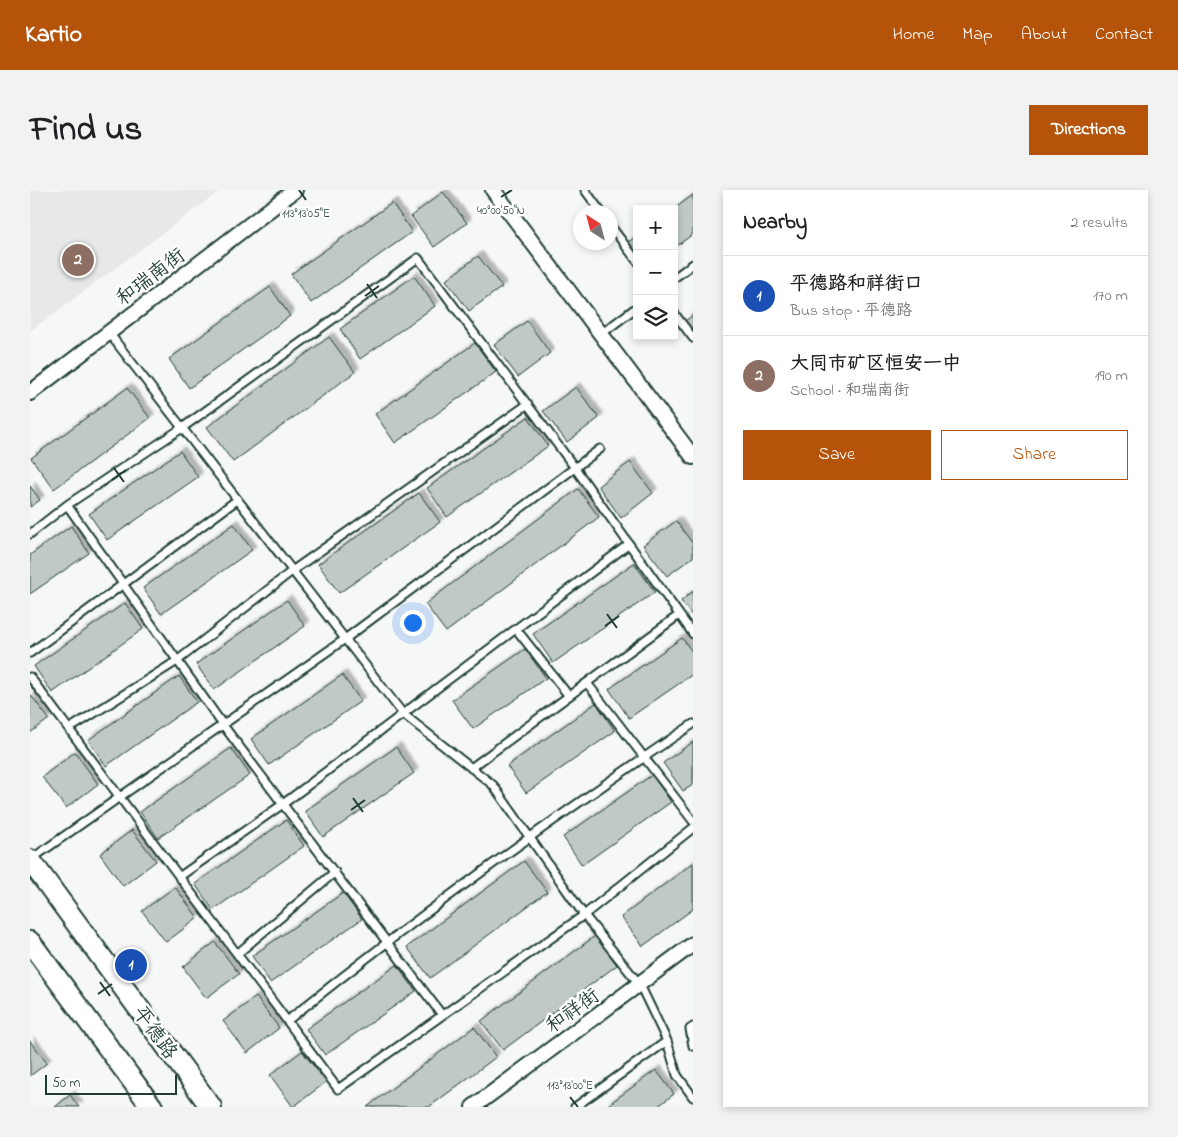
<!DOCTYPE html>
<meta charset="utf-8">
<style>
:root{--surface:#fff;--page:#f2f2f2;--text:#202124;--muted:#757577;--line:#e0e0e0;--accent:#b45309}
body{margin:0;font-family:"Indie Flower","LXGW WenKai TC",sans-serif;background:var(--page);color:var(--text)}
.controls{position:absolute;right:15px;top:15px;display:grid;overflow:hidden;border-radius:0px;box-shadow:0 2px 8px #0003}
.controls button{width:45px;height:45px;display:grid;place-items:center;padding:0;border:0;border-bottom:1px solid var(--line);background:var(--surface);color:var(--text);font:25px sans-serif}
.compass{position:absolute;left:543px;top:15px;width:45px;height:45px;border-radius:50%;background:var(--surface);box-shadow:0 2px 8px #0003;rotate:324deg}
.scale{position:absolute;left:15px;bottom:12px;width:132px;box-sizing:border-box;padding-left:5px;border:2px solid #1f3d34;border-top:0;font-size:14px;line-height:18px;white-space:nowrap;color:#1f3d34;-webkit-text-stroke:4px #fff;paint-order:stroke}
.you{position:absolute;left:382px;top:432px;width:18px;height:18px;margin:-12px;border:4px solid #fff;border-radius:50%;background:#1a73e8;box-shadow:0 0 0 8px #1a73e833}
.badge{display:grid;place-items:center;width:32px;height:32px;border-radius:50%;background:var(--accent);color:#fff;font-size:16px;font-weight:700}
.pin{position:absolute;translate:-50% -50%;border:2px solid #fff;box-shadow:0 1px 5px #0006}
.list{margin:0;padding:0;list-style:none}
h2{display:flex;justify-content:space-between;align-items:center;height:65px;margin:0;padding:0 20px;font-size:21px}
h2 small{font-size:16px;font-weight:400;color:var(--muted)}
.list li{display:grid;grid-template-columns:32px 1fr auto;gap:15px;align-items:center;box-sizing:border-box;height:80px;padding:0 20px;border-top:1px solid var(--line)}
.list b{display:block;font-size:19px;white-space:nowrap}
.list p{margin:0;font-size:16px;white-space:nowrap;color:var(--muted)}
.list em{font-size:16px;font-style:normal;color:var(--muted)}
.actions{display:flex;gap:10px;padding:15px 20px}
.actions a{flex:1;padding:11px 0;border:1px solid var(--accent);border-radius:0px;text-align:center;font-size:18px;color:var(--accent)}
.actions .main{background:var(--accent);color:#fff}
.icon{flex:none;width:28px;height:28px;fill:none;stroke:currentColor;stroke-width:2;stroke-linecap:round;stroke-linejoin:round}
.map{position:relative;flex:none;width:663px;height:917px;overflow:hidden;border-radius:0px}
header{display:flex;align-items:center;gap:30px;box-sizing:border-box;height:70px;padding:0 25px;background:var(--accent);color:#fff}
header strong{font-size:24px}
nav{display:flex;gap:28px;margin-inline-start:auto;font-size:18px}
.intro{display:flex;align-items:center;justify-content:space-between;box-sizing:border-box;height:120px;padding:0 30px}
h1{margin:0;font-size:35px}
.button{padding:12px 22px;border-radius:0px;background:var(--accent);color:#fff;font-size:18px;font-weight:700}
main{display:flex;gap:30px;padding:0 30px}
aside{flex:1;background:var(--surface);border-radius:0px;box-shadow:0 2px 8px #0003}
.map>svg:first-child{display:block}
.built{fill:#e6e9e8}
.building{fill:#c0c9c6;stroke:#1f3d34;filter:url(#shadow)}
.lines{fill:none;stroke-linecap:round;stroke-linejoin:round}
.lane-casing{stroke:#1f3d34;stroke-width:11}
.street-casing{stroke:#1f3d34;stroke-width:18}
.secondary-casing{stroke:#1f3d34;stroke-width:24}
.lane{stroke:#fff;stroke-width:7}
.street{stroke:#fff;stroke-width:14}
.secondary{stroke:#fff;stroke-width:20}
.ticks{fill:none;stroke:#1f3d34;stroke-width:2}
.labels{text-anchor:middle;stroke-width:5;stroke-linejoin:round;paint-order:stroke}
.street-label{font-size:20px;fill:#1f3d34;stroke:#fff}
.ticks-label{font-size:12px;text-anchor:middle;fill:#1f3d34;stroke:#fff;stroke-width:5;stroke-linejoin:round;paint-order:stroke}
</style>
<header>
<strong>Kartio</strong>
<nav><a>Home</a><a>Map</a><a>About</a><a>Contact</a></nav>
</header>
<div class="intro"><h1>Find us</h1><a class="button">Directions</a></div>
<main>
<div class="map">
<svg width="663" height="917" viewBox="0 0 663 917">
<defs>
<filter id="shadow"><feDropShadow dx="4.5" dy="-4.5" stdDeviation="1" flood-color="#0004"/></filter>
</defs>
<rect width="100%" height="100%" fill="#f6f7f7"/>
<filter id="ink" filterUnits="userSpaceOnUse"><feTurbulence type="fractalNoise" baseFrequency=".02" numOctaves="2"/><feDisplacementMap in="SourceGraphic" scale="10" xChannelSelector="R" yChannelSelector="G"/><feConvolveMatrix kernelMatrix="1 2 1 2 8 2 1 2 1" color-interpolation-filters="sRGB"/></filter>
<g filter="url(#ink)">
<path class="built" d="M 0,0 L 191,0 L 0,141 Z"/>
<path class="building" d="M 413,2 L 437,33 L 404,57 L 381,26 Z
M 663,5 L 663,44 L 644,58 L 644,19 Z
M 362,13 L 382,42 L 281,113 L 261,84 Z
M 607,46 L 607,64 L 598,52 Z
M 448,66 L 472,97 L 439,121 L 416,90 Z
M 384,86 L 405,116 L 330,169 L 310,139 Z
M 240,97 L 260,126 L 159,198 L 139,169 Z
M 663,125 L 663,143 L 655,131 Z
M 497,131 L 520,163 L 488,187 L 464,155 Z
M 299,147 L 325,182 L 203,272 L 177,237 Z
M 445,153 L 466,182 L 365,253 L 345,224 Z
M 546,197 L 569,228 L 537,252 L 513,221 Z
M 97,198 L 120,228 L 24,299 L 1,268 Z
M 498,227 L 518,256 L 417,327 L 397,298 Z
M 150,261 L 168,287 L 77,350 L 59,324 Z
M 600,272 L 623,303 L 591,328 L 568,296 Z
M 0,296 L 10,310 L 0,317 Z
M 548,299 L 569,327 L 416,442 L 395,414 Z
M 389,303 L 410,332 L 309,403 L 288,374 Z
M 646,331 L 663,354 L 663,367 L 637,386 L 613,355 Z
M 204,334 L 222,360 L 131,424 L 113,398 Z
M 41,336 L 59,363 L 0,404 L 0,365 Z
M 604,373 L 625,402 L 523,473 L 503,444 Z
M 663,401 L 663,427 L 651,411 Z
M 257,410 L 275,436 L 184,500 L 166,474 Z
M 95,413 L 113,439 L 22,503 L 4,476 Z
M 652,448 L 663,463 L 663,484 L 599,528 L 579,499 Z
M 495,459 L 516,488 L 443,539 L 422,510 Z
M 312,485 L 331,511 L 239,575 L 221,549 Z
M 149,486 L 167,512 L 76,576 L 58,550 Z
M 0,504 L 19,529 L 0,543 Z
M 566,513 L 585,541 L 496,603 L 477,576 Z
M 663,552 L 663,595 L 653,601 L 633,573 Z
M 366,557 L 384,583 L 293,647 L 275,621 Z
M 201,558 L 220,585 L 128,648 L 110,622 Z
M 45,562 L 68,594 L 36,618 L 12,587 Z
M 622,585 L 641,612 L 552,675 L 533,647 Z
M 256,630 L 274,656 L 183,720 L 165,694 Z
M 102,640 L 126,671 L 93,696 L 70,664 Z
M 494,671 L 517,702 L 400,788 L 377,757 Z
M 663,673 L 663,719 L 613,756 L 591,727 Z
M 145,697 L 168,728 L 136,752 L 112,721 Z
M 313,703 L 332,729 L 240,793 L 222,766 Z
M 565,746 L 587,775 L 473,860 L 451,831 Z
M 185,752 L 209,784 L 176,808 L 153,777 Z
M 367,775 L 386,801 L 295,865 L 276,839 Z
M 226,807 L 249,838 L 217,863 L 193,831 Z
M 444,837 L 466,867 L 399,917 L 337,917 Z
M 0,851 L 17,873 L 0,886 Z
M 272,861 L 296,892 L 263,917 L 240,885 Z
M 626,880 L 644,904 L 627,917 L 575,917 Z
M 40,905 L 49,917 L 25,917 Z"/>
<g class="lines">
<g class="lane-casing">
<path id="lane" d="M 555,0 L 571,22
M 580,35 L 607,71
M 644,88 L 663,74
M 644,123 L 663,148
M 79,143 L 373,524 L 463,595 L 554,725 L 610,795 L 637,851 L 647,885 L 663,907
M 571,144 L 607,117
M 37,315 L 193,535 L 412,825
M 0,344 L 37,315 L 152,238 L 388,68 L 545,278 L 663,444
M 486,439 L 539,506
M 0,463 L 207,310
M 0,487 L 308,899 L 554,725 L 663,638
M 557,493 L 663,631
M 39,539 L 147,471 L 262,381 L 498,214
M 441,578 L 649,425
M 0,670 L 315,449 L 570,259
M 149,687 L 253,614 L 599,354
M 207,764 L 305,682
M 257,831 C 388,725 524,628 663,534
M 663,837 L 660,839 L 663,856
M 545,917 L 637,851"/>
</g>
<g class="street-casing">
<path id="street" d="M 463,0 L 663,267
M 0,203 L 265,0
M 443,917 L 663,754"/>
</g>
<g class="secondary-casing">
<path id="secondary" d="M 0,670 L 181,917
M 0,752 L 122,917"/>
</g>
<use href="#lane" class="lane"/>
<use href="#street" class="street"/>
<use href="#secondary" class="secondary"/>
</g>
</g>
<path class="ticks" d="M 269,0 L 276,10M 471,7 L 482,0M 337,94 L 347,108M 335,106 L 349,96M 84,278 L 94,292M 82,290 L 96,280M 577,424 L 587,438M 575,436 L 589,426M 323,608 L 333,622M 321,620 L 335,610M 70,792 L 80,806M 68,804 L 82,794M 540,907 L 548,917"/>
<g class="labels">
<g class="street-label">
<text transform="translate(120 86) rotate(-37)" y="7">和瑞南街</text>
<text transform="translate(542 820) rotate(-36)" y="7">和祥街</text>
<text transform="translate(126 842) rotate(54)" y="7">平德路</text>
</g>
</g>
<g class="ticks-label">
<text x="471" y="24">40°00'50"N</text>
<text x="276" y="27">113°13'05"E</text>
<text x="540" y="899">113°13'00"E</text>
</g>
</svg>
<div class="controls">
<button>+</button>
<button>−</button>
<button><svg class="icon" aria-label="layers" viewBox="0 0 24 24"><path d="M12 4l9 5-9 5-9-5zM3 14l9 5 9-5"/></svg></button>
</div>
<svg class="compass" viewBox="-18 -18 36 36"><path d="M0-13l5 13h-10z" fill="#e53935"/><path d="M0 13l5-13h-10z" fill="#757577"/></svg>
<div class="scale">50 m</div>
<div class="you"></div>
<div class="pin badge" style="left:101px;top:775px;background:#1a4fb4">1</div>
<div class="pin badge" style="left:48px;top:70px;background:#8d6e63">2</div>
</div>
<aside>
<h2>Nearby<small>2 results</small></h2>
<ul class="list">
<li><span class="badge" style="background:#1a4fb4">1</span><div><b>平德路和祥街口</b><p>Bus stop · 平德路</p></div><em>170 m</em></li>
<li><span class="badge" style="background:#8d6e63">2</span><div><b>大同市矿区恒安一中</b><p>School · 和瑞南街</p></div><em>190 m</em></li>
</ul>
<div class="actions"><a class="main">Save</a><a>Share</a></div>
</aside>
</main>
